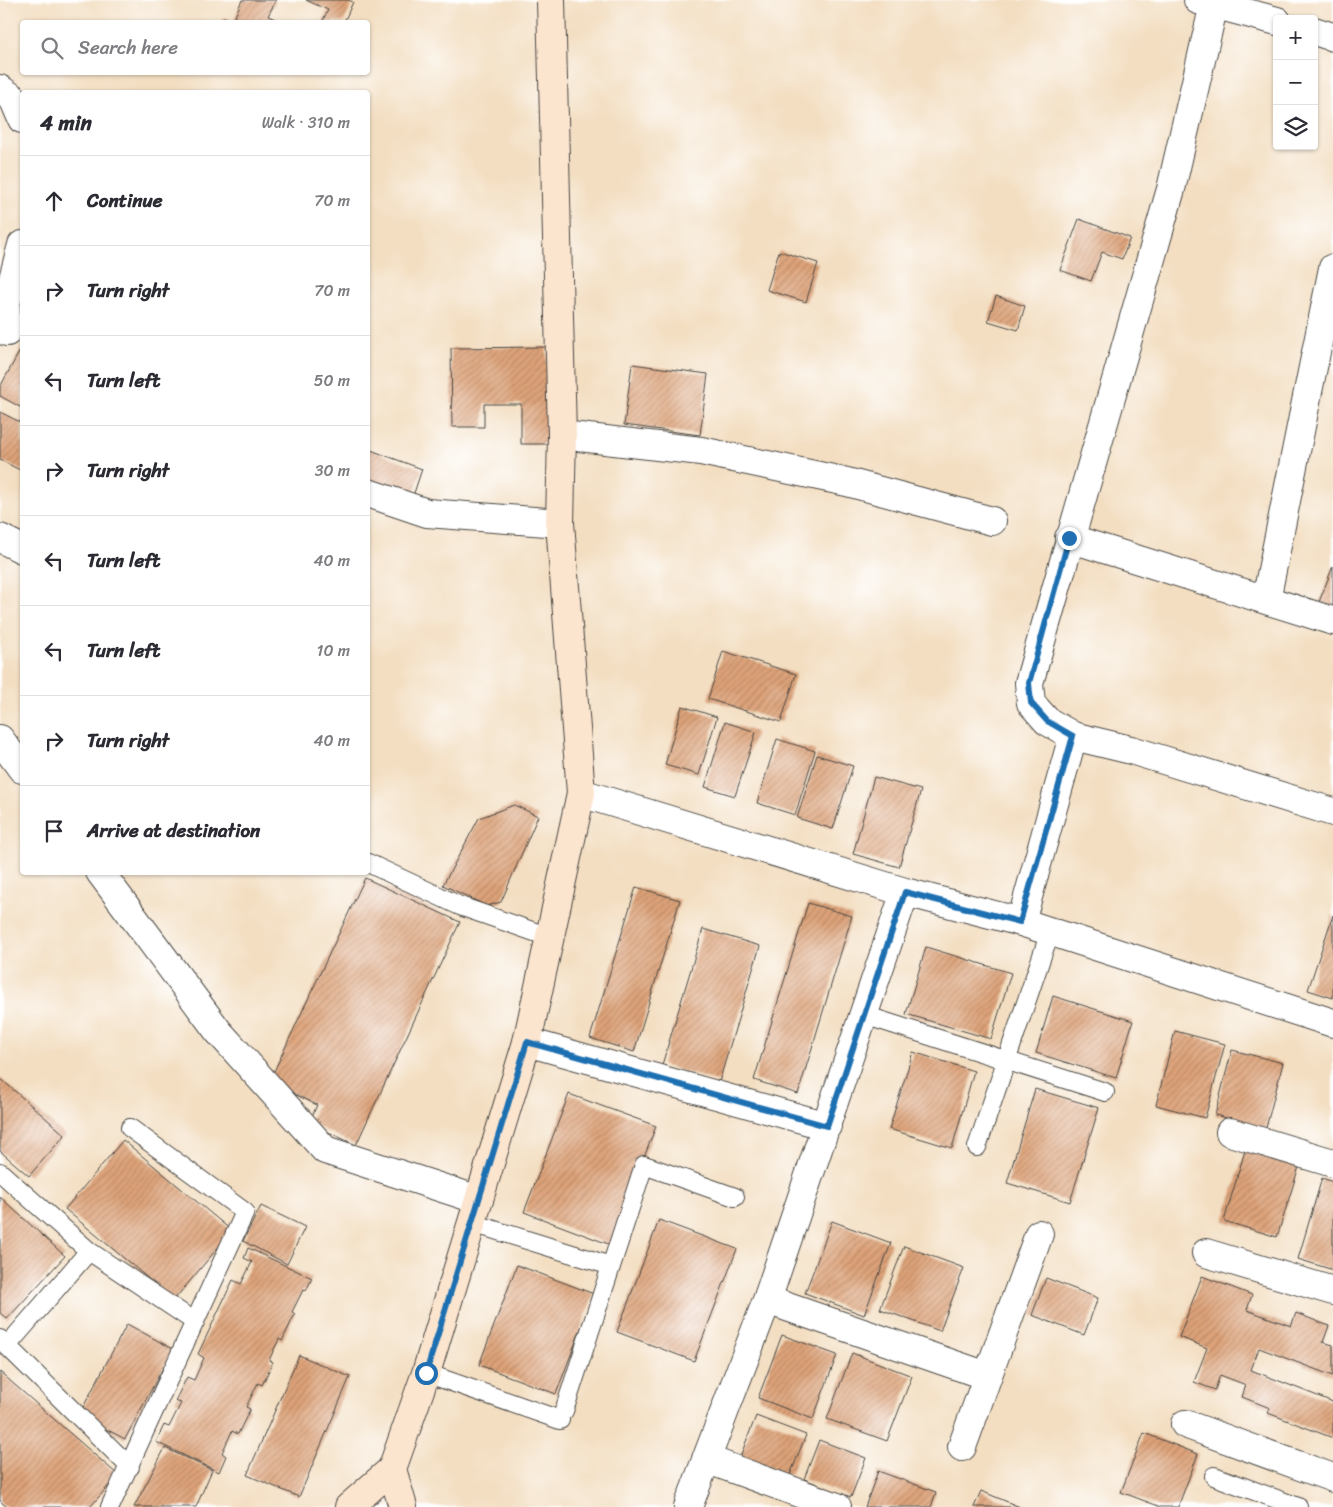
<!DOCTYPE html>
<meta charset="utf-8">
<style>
:root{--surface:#fff;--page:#f7f7f7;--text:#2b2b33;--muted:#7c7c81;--line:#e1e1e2}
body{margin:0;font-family:Sriracha,sans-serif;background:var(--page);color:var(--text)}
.controls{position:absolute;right:15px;top:15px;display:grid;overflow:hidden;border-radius:5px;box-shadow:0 1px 4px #0004}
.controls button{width:45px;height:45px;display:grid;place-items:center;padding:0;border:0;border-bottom:1px solid var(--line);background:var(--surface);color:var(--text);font:25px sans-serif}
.stop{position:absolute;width:15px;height:15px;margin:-11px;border:4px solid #1f6fb2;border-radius:50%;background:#fff}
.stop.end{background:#1f6fb2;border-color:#fff;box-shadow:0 1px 5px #0008}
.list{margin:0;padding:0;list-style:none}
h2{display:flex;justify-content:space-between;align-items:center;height:65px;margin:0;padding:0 20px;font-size:21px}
h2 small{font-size:16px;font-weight:400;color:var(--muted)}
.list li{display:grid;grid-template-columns:32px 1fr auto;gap:15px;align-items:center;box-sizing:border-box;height:90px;padding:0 20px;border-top:1px solid var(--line)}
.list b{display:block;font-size:19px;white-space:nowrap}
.list em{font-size:16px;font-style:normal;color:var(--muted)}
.icon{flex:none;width:28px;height:28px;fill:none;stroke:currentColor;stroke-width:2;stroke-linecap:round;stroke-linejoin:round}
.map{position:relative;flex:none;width:1333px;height:1507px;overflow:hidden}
.search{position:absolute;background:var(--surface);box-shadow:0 1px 4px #0004;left:20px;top:20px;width:350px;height:55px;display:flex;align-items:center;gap:12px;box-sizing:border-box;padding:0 18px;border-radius:5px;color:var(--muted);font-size:19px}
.panel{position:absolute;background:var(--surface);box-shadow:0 1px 4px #0004;left:20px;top:90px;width:350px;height:785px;border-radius:5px}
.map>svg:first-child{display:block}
.building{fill:url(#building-hatch)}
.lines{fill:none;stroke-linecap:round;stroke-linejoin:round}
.lane-casing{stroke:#494642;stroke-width:20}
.street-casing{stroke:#494642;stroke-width:30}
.secondary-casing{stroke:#494642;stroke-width:30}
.lane{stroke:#fff;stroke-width:18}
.street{stroke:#fff;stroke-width:28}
.secondary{stroke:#fce5cf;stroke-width:28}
.route{stroke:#1f6fb2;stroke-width:6}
</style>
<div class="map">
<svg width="1333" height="1507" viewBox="0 0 1333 1507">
<defs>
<pattern id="building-hatch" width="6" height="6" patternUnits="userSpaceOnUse" patternTransform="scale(1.25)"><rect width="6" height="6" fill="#dea379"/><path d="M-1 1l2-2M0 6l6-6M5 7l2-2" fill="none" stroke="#b48563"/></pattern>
</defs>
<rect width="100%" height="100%" fill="#fff"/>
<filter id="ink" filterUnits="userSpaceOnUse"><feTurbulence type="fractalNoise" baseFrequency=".02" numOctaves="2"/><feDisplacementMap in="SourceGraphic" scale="10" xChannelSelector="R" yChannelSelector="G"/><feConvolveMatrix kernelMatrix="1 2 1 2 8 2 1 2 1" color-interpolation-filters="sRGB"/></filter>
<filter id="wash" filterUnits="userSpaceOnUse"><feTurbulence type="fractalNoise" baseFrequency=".0096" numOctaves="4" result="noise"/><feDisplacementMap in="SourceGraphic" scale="20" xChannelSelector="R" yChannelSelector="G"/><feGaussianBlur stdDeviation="1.12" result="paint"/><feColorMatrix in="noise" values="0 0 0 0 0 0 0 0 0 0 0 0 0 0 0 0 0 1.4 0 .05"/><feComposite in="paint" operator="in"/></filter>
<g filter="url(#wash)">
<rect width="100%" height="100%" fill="#f3dec1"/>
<g id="blocks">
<path class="building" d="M 242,0 L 276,0 L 268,16 L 282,22 L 221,22 L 224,17 L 233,21 Z
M 306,0 L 348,0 L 353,2 L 344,22 L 328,22 L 323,20 L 328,10 Z
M 1079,219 L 1130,238 L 1122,259 L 1102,252 L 1091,281 L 1060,270 Z
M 779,251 L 818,263 L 806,302 L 767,290 Z
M 996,296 L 1025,306 L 1018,330 L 988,321 Z
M 22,347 L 22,408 L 0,396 L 0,387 Z
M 547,347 L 548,444 L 521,444 L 521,404 L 484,404 L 484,427 L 452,427 L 451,348 Z
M 632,364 L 708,374 L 700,435 L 624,425 Z
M 0,412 L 22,423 L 22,471 L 0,460 Z
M 368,449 L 422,469 L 412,499 L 368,482 Z
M 1333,566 L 1333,607 L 1319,602 Z
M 723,651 L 796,674 L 781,722 L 708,699 Z
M 682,706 L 717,717 L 699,775 L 665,765 Z
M 725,722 L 756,732 L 735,796 L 705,787 Z
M 777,739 L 815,751 L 795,815 L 757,803 Z
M 817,755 L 853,766 L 833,829 L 797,818 Z
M 874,777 L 921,790 L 899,867 L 853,854 Z
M 514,805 L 538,816 L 501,902 L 487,906 L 443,885 L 479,818 Z
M 365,878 L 460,922 L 356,1145 L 309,1123 L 317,1105 L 269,1082 Z
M 636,887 L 680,900 L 634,1052 L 590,1038 Z
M 808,903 L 852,916 L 798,1094 L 754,1080 Z
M 1333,915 L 1333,998 L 1308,990 Z
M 703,929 L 760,946 L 719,1082 L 662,1065 Z
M 926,947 L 1011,973 L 991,1039 L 906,1014 Z
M 1053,996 L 1133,1021 L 1116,1078 L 1036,1053 Z
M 1175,1031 L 1225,1044 L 1205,1118 L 1156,1105 Z
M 1232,1050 L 1283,1063 L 1266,1128 L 1215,1115 Z
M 913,1052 L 974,1071 L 952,1148 L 889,1129 Z
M 0,1078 L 65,1135 L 29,1176 L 0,1151 Z
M 1035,1089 L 1099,1108 L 1070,1202 L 1007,1183 Z
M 569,1094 L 656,1126 L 611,1245 L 524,1212 Z
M 123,1140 L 232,1231 L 174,1300 L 65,1209 Z
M 1247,1144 L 1301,1160 L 1277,1237 L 1224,1221 Z
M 1322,1178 L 1333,1182 L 1333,1270 L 1298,1259 Z
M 0,1197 L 65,1256 L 7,1319 L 0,1313 Z
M 261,1206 L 305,1227 L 287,1264 L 243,1241 Z
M 659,1220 L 737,1249 L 694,1361 L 617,1332 Z
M 832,1221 L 891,1243 L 864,1315 L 805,1293 Z
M 904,1246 L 964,1268 L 940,1331 L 880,1309 Z
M 248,1248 L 312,1278 L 306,1291 L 303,1290 L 292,1312 L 295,1314 L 282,1341 L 279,1339 L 269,1360 L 273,1362 L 262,1385 L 258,1383 L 246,1407 L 250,1409 L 238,1434 L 232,1431 L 222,1453 L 226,1456 L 219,1472 L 156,1442 L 164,1425 L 169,1427 L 181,1403 L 175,1401 L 187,1377 L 194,1380 L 204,1358 L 198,1354 L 233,1280 L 241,1284 L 252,1262 L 244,1258 Z
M 517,1265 L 594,1294 L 556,1394 L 479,1365 Z
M 1202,1276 L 1252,1295 L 1247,1310 L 1291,1326 L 1296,1313 L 1329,1326 L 1323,1342 L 1333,1345 L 1333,1376 L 1259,1348 L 1251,1370 L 1333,1402 L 1333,1438 L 1268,1413 L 1270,1408 L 1242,1397 L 1246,1385 L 1220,1375 L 1215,1390 L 1194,1382 L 1207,1348 L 1179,1337 Z
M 1046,1278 L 1098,1298 L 1084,1335 L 1032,1315 Z
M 127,1324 L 173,1349 L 125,1439 L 79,1415 Z
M 782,1335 L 837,1355 L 813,1419 L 758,1398 Z
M 852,1353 L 912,1376 L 887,1441 L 827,1419 Z
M 299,1355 L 350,1377 L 299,1497 L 247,1475 Z
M 0,1372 L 118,1475 L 90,1507 L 7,1507 L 0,1501 Z
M 756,1416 L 806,1435 L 790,1475 L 740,1457 Z
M 1144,1433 L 1198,1454 L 1178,1507 L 1161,1507 L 1121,1492 Z
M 819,1440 L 866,1458 L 851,1497 L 804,1479 Z
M 165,1448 L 212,1470 L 196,1507 L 134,1507 Z
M 878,1471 L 936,1492 L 931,1507 L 865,1507 Z
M 981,1491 L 1020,1507 L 974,1507 Z"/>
</g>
</g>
<g filter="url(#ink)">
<use href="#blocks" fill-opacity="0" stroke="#494642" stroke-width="1"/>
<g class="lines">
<g class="lane-casing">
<path id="lane" d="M 368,863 L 460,906 L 549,937
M 864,1015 L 1105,1092
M 977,1147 L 1050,932
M 0,1172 L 89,1251 L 195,1322
M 472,1223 L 611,1266
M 0,1339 L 130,1467
M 7,1346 L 89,1251
M 426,1373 L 560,1420
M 564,1411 L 644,1165 L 735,1197
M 1214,1476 L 1298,1507
M 110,1507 L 245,1212 L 130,1128"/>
</g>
<g class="street-casing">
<path id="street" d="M 1198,0 L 1277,21
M 1215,0 L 1171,189 L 1029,683 L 1031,703 L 1047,721 L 1073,736 L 1131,750 L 1333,812
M 1314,31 L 1333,37
M 0,89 L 13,98 L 22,119
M 7,332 L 6,305 L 22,245
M 562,435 L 701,451 L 847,482 L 992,521
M 368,493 L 427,513 L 560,523
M 0,538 L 22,549
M 1069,538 L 1333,621
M 1266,600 L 1333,268
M 0,739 L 22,769
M 581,793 L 905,892 L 1021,922 L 1333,1023
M 100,872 L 218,1031 L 325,1150 L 479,1200
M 1021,922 L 1073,736
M 527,1042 L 827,1126
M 1230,1132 L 1333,1163
M 1206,1253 L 1333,1291
M 767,1300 L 987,1376
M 1185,1424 L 1333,1478
M 962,1447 L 1039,1234
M 706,1459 L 837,1507
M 688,1507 L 767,1300 L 905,892"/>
</g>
<g class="secondary-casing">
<path id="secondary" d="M 392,1469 L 403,1507
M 349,1507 L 392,1469 L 426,1373 L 527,1042 L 581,793 L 560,523 L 562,435 L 551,0"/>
</g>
<use href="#lane" class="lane"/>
<use href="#street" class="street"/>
<use href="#secondary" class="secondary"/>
</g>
</g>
<g class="lines" filter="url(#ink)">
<path class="route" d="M 426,1373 L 527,1042 L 827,1126 L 905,892 L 1020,922 L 1073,736 L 1047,721 L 1031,703 L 1029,683 L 1069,538"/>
</g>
</svg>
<div class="controls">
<button>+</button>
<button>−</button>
<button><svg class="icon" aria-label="layers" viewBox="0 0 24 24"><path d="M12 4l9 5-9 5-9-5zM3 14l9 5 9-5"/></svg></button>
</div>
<div class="stop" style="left:426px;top:1373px"></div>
<div class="stop end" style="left:1069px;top:538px"></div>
<div class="search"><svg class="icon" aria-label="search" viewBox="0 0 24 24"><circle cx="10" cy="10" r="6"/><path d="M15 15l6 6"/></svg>Search here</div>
<section class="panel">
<h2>4 min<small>Walk · 310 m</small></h2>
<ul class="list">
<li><svg class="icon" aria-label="ahead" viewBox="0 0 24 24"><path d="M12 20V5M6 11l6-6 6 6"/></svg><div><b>Continue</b></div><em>70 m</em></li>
<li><svg class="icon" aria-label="right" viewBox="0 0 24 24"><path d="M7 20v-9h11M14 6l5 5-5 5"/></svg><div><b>Turn right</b></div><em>70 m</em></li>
<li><svg class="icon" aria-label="left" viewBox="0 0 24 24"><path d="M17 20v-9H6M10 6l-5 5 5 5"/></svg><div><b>Turn left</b></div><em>50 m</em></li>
<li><svg class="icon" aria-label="right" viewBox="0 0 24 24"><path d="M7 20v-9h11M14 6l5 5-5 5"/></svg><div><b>Turn right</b></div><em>30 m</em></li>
<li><svg class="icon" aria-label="left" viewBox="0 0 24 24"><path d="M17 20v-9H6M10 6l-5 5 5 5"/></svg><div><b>Turn left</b></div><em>40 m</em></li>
<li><svg class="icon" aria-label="left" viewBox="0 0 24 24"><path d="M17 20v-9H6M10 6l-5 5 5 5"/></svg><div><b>Turn left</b></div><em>10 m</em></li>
<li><svg class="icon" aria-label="right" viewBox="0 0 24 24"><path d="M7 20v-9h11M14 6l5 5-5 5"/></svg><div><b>Turn right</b></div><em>40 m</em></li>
<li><svg class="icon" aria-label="arrive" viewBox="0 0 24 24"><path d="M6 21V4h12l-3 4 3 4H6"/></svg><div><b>Arrive at destination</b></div></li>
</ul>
</section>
</div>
